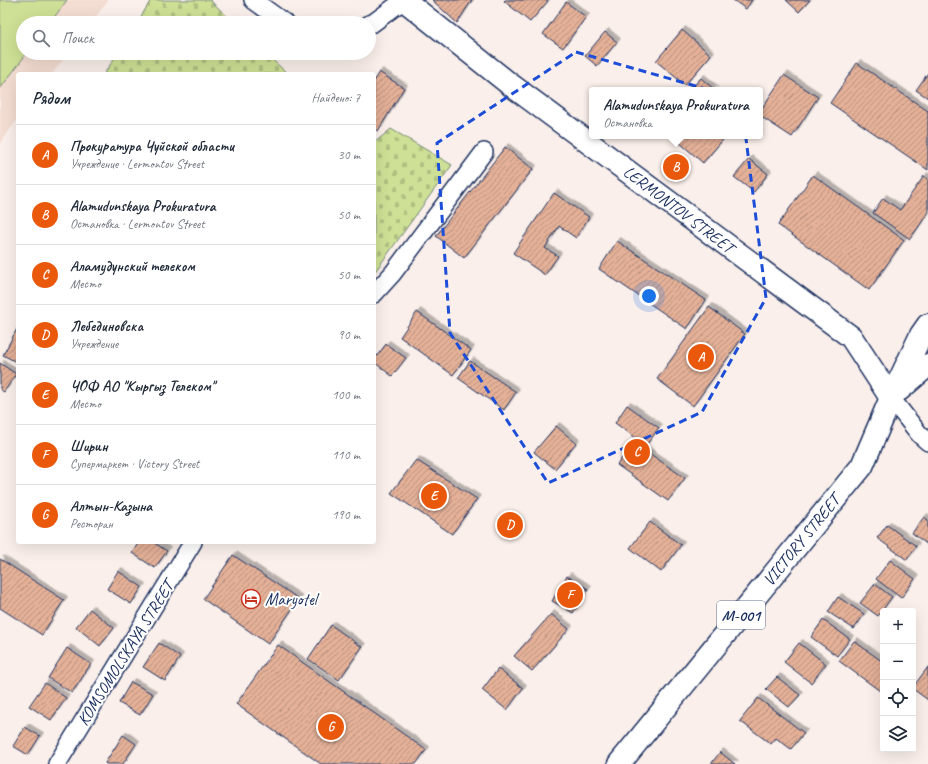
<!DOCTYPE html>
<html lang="ru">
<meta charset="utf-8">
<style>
:root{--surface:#fff;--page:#f6f6f7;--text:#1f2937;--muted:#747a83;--line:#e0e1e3;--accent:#ea580c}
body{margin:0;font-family:Caveat,sans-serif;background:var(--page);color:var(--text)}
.controls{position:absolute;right:12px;bottom:12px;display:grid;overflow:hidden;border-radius:4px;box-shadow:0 4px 16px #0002}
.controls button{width:36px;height:36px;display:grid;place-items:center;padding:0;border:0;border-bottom:1px solid var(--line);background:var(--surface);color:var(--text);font:20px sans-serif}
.you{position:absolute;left:649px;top:296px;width:14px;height:14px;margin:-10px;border:3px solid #fff;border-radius:50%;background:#1a73e8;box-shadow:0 0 0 6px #1a73e833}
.badge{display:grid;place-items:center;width:26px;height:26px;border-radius:50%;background:var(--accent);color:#fff;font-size:13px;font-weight:700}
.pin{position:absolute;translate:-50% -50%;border:2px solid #fff;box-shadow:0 1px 4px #0006}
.popup{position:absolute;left:589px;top:87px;width:174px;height:52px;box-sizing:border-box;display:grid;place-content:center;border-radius:4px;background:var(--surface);filter:drop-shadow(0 1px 3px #0005);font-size:13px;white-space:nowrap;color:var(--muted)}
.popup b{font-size:15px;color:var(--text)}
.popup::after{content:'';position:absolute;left:50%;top:100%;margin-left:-8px;border:8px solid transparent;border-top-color:var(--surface)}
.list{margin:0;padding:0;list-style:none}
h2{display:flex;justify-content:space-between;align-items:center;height:52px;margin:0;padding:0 16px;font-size:17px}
h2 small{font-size:13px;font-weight:400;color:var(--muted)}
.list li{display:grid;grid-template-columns:26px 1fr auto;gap:12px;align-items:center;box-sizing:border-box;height:60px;padding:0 16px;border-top:1px solid var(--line)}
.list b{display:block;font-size:15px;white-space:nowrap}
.list p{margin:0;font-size:13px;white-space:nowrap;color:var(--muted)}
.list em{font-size:13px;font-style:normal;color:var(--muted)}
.icon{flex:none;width:22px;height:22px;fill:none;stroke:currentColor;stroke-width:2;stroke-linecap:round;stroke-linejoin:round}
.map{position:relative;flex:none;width:928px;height:764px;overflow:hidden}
.search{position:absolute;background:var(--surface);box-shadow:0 4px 16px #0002;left:16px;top:16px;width:360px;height:44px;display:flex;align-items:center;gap:10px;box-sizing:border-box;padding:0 14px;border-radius:22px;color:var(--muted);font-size:15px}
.panel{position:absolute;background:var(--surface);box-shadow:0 4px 16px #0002;left:16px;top:72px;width:360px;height:472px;border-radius:4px}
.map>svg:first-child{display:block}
.built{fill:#f3dcd1}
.green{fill:#cee095;stroke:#74887a}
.cemetery{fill:url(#cemetery-stones);stroke:#74887a}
.building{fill:url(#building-hatch);stroke:#1b2f5e;filter:url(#shadow)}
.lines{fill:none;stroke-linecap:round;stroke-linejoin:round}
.minor-casing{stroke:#1b2f5e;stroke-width:20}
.secondary-casing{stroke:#1b2f5e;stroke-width:25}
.primary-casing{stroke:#1b2f5e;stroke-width:25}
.minor{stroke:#fff;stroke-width:17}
.secondary{stroke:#fff;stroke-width:22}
.primary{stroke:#fff;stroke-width:22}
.marked{fill:none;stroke:#1d4ed8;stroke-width:3;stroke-dasharray:8 5;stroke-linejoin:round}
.labels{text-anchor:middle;stroke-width:4;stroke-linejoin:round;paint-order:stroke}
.shield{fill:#fff;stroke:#5f6d8e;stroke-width:1}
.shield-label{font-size:16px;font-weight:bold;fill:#1b2f5e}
.street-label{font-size:17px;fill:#1b2f5e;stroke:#fff}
.poi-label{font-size:17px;fill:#1b2f5e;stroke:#fff;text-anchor:start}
</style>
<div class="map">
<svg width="928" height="764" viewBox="0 0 928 764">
<defs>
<pattern id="cemetery-stones" width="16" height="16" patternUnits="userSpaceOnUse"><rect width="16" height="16" fill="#cee095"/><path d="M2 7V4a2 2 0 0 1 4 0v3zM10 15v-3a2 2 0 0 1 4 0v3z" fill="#b0c083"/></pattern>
<pattern id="building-hatch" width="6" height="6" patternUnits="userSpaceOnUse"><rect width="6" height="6" fill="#e4b097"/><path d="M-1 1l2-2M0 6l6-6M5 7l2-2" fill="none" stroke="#b8907e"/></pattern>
<filter id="shadow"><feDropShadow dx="3.5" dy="-3.5" stdDeviation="0" flood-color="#0004"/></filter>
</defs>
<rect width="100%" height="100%" fill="#faefea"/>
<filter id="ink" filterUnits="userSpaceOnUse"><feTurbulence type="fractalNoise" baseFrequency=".025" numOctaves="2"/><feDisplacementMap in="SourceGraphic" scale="8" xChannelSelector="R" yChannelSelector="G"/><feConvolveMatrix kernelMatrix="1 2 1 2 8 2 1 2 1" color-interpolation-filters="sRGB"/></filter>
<g filter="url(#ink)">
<path class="built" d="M 0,0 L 108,0 L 91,23 L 23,23 L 23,53 L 68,53 L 52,74 L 18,74 L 18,119 L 0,143 Z"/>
<path class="green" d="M 0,0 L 67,0 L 50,23 L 23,23 L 23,53 L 27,53 L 0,89 Z"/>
<path class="cemetery" d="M 151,0 L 210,0 L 234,23 L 137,23 Z
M 118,53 L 265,53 L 288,74 L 104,74 Z
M 391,129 L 452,165 L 374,273 L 374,143 Z"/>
<path class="building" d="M 432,0 L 472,0 L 457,23 Z
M 505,0 L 547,0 L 548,1 L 530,22 L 504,1 Z
M 733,0 L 752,0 L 746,9 Z
M 786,0 L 810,0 L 799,12 Z
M 566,2 L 586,17 L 563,48 L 543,34 Z
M 682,30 L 711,55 L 685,85 L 656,61 Z
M 605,32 L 617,42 L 597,66 L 585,56 Z
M 857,63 L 928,111 L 928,170 L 830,103 Z
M 379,72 L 404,88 L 378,131 L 374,129 L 374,80 Z
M 928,73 L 928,98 L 916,90 Z
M 784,75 L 818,97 L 792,137 L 760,116 L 760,111 Z
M 701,78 L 715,90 L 690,90 Z
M 672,136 L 726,136 L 703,163 Z
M 505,147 L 533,169 L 464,258 L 436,236 Z
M 749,159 L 768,174 L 754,192 L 734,177 Z
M 813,175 L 904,240 L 869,290 L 778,225 Z
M 924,176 L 928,179 L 928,213 L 910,239 L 873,213 L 883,198 L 900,210 Z
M 554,193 L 589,217 L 576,238 L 559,226 L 545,248 L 558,256 L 545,275 L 513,253 Z
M 617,241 L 706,300 L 687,329 L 599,269 Z
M 709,307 L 745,334 L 693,406 L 657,379 Z
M 417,312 L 471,350 L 453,375 L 400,337 Z
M 18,327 L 18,363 L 3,355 Z
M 386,344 L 406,358 L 392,376 L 374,362 L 374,360 Z
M 470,361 L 516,392 L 504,410 L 458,378 Z
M 0,363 L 16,374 L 4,392 L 0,389 Z
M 627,405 L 659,428 L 643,449 L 685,478 L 668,501 L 617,465 L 636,438 L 615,423 Z
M 556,426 L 576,443 L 555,469 L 534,452 Z
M 416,460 L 477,499 L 452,534 L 391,493 Z
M 924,517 L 928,520 L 928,545 L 912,533 Z
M 650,522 L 681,545 L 661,572 L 630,548 Z
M 887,525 L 916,546 L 907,560 L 877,538 Z
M 139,542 L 153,542 L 167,551 L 155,568 L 132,553 Z
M 233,555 L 299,599 L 268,644 L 203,599 Z
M 0,559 L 64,600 L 42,635 L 0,608 Z
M 890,560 L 915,579 L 901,598 L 876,579 Z
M 118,571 L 142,587 L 131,604 L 107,589 Z
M 567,576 L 588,589 L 573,613 L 552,601 Z
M 875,584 L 892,597 L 878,616 L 860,603 Z
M 838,597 L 864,614 L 854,629 L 828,612 Z
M 90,609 L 114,628 L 100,646 L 76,627 Z
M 551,614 L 569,629 L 532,671 L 514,656 Z
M 823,620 L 850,639 L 837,656 L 811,637 Z
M 331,625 L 362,647 L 339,680 L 308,659 Z
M 854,641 L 883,662 L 883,687 L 880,691 L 839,661 Z
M 159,643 L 180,657 L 165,681 L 143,667 Z
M 799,643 L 826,664 L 811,683 L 784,662 Z
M 278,645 L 426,750 L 416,764 L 321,764 L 236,704 Z
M 67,648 L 91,664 L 72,693 L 48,678 Z
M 928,667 L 928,700 L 913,689 L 913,687 Z
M 498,669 L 523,688 L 507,710 L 482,690 Z
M 777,677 L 800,695 L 789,707 L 766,689 Z
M 131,682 L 153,694 L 140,715 L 119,703 Z
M 45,683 L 66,698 L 51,720 L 29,706 Z
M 758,698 L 804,733 L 791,749 L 776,738 L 771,744 L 740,721 Z
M 25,727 L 40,736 L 28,755 L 13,746 Z
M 123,735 L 136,744 L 123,764 L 106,764 L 105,763 Z
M 720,752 L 735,764 L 711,764 Z"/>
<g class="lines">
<g class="minor-casing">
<path id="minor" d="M 253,0 L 285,23
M 369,24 L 373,23 L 404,0
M 374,294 L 393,273 L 484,152
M 891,398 L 920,435 L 928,442
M 57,764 L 193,542"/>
</g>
<g class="secondary-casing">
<path id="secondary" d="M 404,0 L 507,82 L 851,337 L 891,398"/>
</g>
<g class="primary-casing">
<path id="primary" d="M 899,390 L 928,365
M 619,764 L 862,466 L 891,398 L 921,335 L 928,325"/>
</g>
<use href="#minor" class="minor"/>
<use href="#secondary" class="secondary"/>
<use href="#primary" class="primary"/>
</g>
</g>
<path class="marked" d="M 576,52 L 741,99 L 766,298 L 702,412 L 548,483 L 450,333 L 437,143 Z"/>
<defs>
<g id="hotel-ring" transform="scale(1)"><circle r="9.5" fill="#fff" stroke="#c8321e" stroke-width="1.5"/><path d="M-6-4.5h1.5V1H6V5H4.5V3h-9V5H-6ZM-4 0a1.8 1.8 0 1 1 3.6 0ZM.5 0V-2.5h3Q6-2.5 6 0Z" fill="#c8321e"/></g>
</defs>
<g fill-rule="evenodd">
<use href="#hotel-ring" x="251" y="599"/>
</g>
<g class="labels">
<rect class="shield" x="717" y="601" width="48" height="28" rx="3"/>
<g class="shield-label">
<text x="741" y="621">М-001</text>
</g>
<g class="street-label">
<text transform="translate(679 209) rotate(37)" y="6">LERMONTOV STREET</text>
<text transform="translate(801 540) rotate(-51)" y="6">VICTORY STREET</text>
<text transform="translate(125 653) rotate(-58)" y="6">KOMSOMOLSKAYA STREET</text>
</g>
<g class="poi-label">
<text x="265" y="605">Maryotel</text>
</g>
</g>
</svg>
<div class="controls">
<button>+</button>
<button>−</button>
<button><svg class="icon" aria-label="locate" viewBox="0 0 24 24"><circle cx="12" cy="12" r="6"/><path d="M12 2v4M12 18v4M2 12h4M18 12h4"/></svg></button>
<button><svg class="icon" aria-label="layers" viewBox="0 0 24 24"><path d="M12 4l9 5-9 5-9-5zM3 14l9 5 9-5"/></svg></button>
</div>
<div class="you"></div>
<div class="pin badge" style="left:701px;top:357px">A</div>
<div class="pin badge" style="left:676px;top:167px">B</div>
<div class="popup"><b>Alamudunskaya Prokuratura</b>Остановка</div>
<div class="pin badge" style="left:637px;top:452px">C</div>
<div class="pin badge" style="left:510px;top:525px">D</div>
<div class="pin badge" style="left:434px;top:496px">E</div>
<div class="pin badge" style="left:570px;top:595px">F</div>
<div class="pin badge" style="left:331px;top:727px">G</div>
<div class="search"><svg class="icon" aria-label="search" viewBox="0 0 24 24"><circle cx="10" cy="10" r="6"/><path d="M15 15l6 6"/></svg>Поиск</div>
<section class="panel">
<h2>Рядом<small>Найдено: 7</small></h2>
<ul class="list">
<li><span class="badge">A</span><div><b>Прокуратура Чуйской области</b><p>Учреждение · Lermontov Street</p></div><em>30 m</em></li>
<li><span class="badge">B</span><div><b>Alamudunskaya Prokuratura</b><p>Остановка · Lermontov Street</p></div><em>50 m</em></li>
<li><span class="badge">C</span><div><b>Аламудунский телеком</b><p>Место</p></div><em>50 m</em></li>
<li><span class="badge">D</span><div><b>Лебединовска</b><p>Учреждение</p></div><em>90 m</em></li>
<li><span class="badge">E</span><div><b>ЧОФ АО &quot;Кыргыз Телеком&quot;</b><p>Место</p></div><em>100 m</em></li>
<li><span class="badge">F</span><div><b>Ширин</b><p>Супермаркет · Victory Street</p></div><em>110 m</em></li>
<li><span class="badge">G</span><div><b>Алтын-Казына</b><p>Ресторан</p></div><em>190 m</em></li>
</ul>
</section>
</div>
